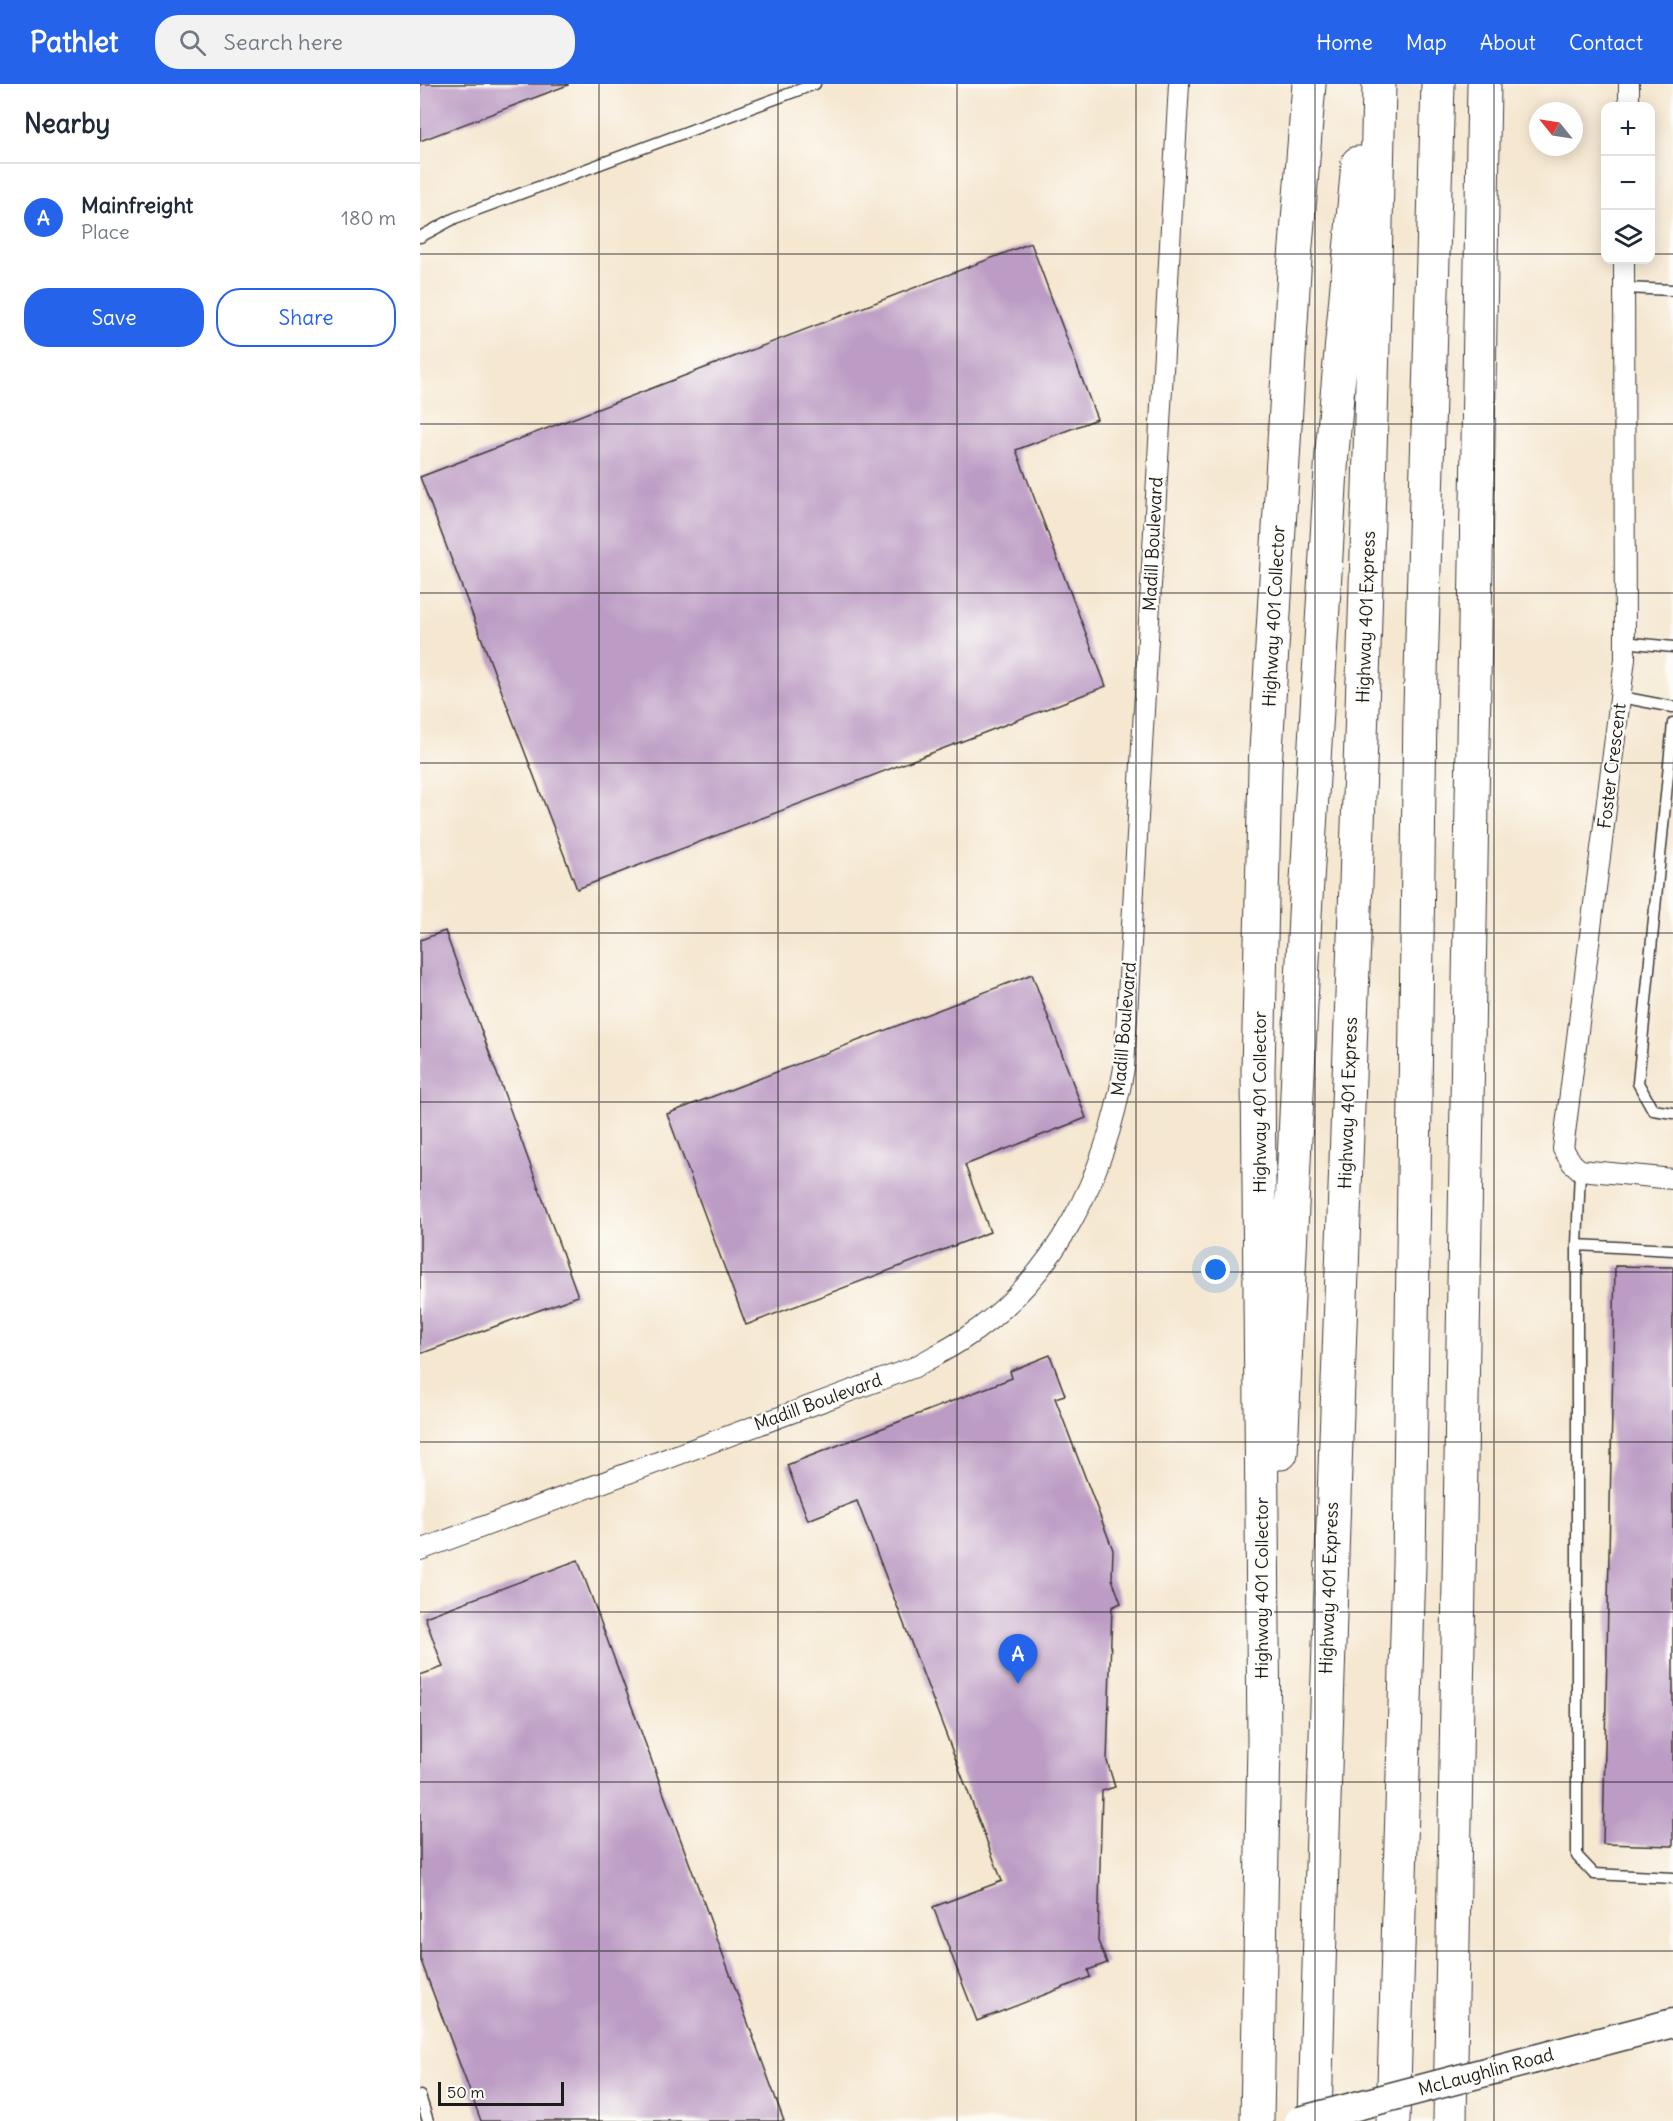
<!DOCTYPE html>
<meta charset="utf-8">
<style>
:root{--surface:#fff;--page:#f2f2f3;--text:#1f2937;--muted:#747a83;--line:#e0e1e3;--accent:#2563eb}
body{margin:0;font-family:Delius,sans-serif;background:var(--page);color:var(--text)}
.controls{position:absolute;right:18px;top:18px;display:grid;overflow:hidden;border-radius:12px;box-shadow:0 3px 15px #0003}
.controls button{width:54px;height:54px;display:grid;place-items:center;padding:0;border:0;border-bottom:2px solid var(--line);background:var(--surface);color:var(--text);font:30px sans-serif}
.compass{position:absolute;left:1109px;top:18px;width:54px;height:54px;border-radius:50%;background:var(--surface);box-shadow:0 3px 15px #0003;rotate:300deg}
.scale{position:absolute;left:18px;bottom:15px;width:126px;box-sizing:border-box;padding-left:6px;border:3px solid #1c1c1c;border-top:0;font-size:16px;line-height:21px;white-space:nowrap;color:#1c1c1c;-webkit-text-stroke:4px #fdfcf7;paint-order:stroke}
.you{position:absolute;left:796px;top:1186px;width:21px;height:21px;margin:-15px;border:4px solid #fff;border-radius:50%;background:#1a73e8;box-shadow:0 0 0 9px #1a73e833}
.badge{display:grid;place-items:center;width:39px;height:39px;border-radius:50%;background:var(--accent);color:#fff;font-size:20px;font-weight:700}
.pin{position:absolute;translate:-50% -50px;filter:drop-shadow(0 2px 3px #0008)}
.pin::after{content:'';position:absolute;top:32px;width:21px;height:18px;background:inherit;clip-path:polygon(0 0,100% 0,50% 100%)}
.list{margin:0;padding:0;list-style:none}
h2{display:flex;justify-content:space-between;align-items:center;height:78px;margin:0;padding:0 24px;font-size:26px}
h2 small{font-size:20px;font-weight:400;color:var(--muted)}
.list li{display:grid;grid-template-columns:39px 1fr auto;gap:18px;align-items:center;box-sizing:border-box;height:108px;padding:0 24px;border-top:2px solid var(--line)}
.list b{display:block;font-size:22px;white-space:nowrap}
.list p{margin:0;font-size:20px;white-space:nowrap;color:var(--muted)}
.list em{font-size:20px;font-style:normal;color:var(--muted)}
.actions{display:flex;gap:12px;padding:18px 24px}
.actions a{flex:1;padding:14px 0;border:2px solid var(--accent);border-radius:24px;text-align:center;font-size:21px;color:var(--accent)}
.actions .main{background:var(--accent);color:#fff}
.icon{flex:none;width:33px;height:33px;fill:none;stroke:currentColor;stroke-width:2;stroke-linecap:round;stroke-linejoin:round}
.map{position:relative;flex:none;width:1253px;height:2037px;overflow:hidden}
header{display:flex;align-items:center;gap:36px;box-sizing:border-box;height:84px;padding:0 30px;background:var(--accent);color:#fff}
header strong{font-size:28px}
nav{display:flex;gap:33px;margin-inline-start:auto;font-size:21px}
.search{width:420px;height:54px;background:var(--page);display:flex;align-items:center;gap:15px;box-sizing:border-box;padding:0 21px;border-radius:24px;color:var(--muted);font-size:22px}
main{display:flex}
aside{flex:1;background:var(--surface)}
.map>svg:first-child{display:block}
.building{fill:#bc9bc4}
.lines{fill:none;stroke-linecap:round;stroke-linejoin:round}
.lane-casing{stroke:#3d3a37;stroke-width:13}
.street-casing{stroke:#3d3a37;stroke-width:22}
.secondary-casing{stroke:#3d3a37;stroke-width:31}
.highway-casing{stroke:#3d3a37;stroke-width:35}
.lane{stroke:#fff;stroke-width:10}
.street{stroke:#fff;stroke-width:20}
.secondary{stroke:#fff;stroke-width:28}
.highway{stroke:#fff;stroke-width:33}
.secondary-bridge-casing{stroke:#3d3a37;stroke-width:31;stroke-linecap:butt}
.secondary-bridge{stroke:#fff;stroke-width:28}
.grid{fill:none;stroke:#1c1c1c;stroke-width:1.5;stroke-opacity:0.55}
.labels{text-anchor:middle;stroke-width:4.5;stroke-linejoin:round;paint-order:stroke}
.street-label{font-size:18px;fill:#1c1c1c;stroke:#fdfcf7}
</style>
<header>
<strong>Pathlet</strong>
<div class="search"><svg class="icon" aria-label="search" viewBox="0 0 24 24"><circle cx="10" cy="10" r="6"/><path d="M15 15l6 6"/></svg>Search here</div>
<nav><a>Home</a><a>Map</a><a>About</a><a>Contact</a></nav>
</header>
<main>
<aside>
<h2>Nearby<small></small></h2>
<ul class="list">
<li><span class="badge">A</span><div><b>Mainfreight</b><p>Place</p></div><em>180 m</em></li>
</ul>
<div class="actions"><a class="main">Save</a><a>Share</a></div>
</aside>
<div class="map">
<svg width="1253" height="2037" viewBox="0 0 1253 2037">
<rect width="100%" height="100%" fill="#fdfcf7"/>
<filter id="ink" filterUnits="userSpaceOnUse"><feTurbulence type="fractalNoise" baseFrequency=".0167" numOctaves="2"/><feDisplacementMap in="SourceGraphic" scale="12" xChannelSelector="R" yChannelSelector="G"/><feConvolveMatrix kernelMatrix="1 2 1 2 8 2 1 2 1" color-interpolation-filters="sRGB"/></filter>
<filter id="wash" filterUnits="userSpaceOnUse"><feTurbulence type="fractalNoise" baseFrequency=".008" numOctaves="4" result="noise"/><feDisplacementMap in="SourceGraphic" scale="24" xChannelSelector="R" yChannelSelector="G"/><feGaussianBlur stdDeviation="1.35" result="paint"/><feColorMatrix in="noise" values="0 0 0 0 0 0 0 0 0 0 0 0 0 0 0 0 0 1.4 0 .05"/><feComposite in="paint" operator="in"/></filter>
<g filter="url(#wash)">
<rect width="100%" height="100%" fill="#f5e7d0"/>
<g id="blocks">
<path class="building" d="M 0,0 L 148,0 L 148,1 L 0,57 Z
M 611,159 L 677,335 L 596,366 L 686,602 L 157,805 L 0,393 Z
M 25,847 L 158,1212 L 0,1270 L 0,856 Z
M 612,890 L 666,1034 L 545,1081 L 570,1148 L 326,1241 L 247,1030 Z
M 1195,1182 L 1253,1183 L 1253,1762 L 1183,1760 Z
M 630,1271 L 645,1311 L 635,1314 L 693,1466 L 692,1495 L 701,1519 L 692,1523 L 687,1677 L 695,1703 L 682,1707 L 678,1857 L 687,1879 L 668,1886 L 670,1893 L 557,1937 L 513,1823 L 582,1797 L 437,1417 L 388,1436 L 367,1381 L 592,1294 L 590,1287 Z
M 158,1476 L 364,2037 L 61,2037 L 0,1874 L 0,1591 L 23,1583 L 5,1533 Z"/>
</g>
</g>
<g filter="url(#ink)">
<use href="#blocks" fill-opacity="0" stroke="#3d3a37" stroke-width="1.5"/>
<g class="lines">
<g class="lane-casing">
<path id="lane" d="M 0,153 L 35,134 L 395,0
M 1203,204 L 1253,206
M 1204,558 L 1253,563
M 1201,613 L 1253,623
M 1253,639 L 1218,999 L 1233,1026 L 1253,1029
M 1160,1086 L 1157,1161 L 1253,1166
M 1157,1161 L 1157,1772 L 1174,1790 L 1253,1794
M 0,2012 L 8,2037"/>
</g>
<g class="street-casing">
<path id="street" d="M 1209,22 L 1209,0
M 1204,176 L 1205,575 L 1143,1065 L 1152,1079 L 1160,1086 L 1253,1095
M 0,1466 L 495,1283 C 510,1274 527,1266 542,1256 C 636,1196 686,1091 704,984 L 759,0"/>
</g>
<g class="secondary-casing">
<path id="secondary" d="M 1115,1975 L 1253,1939"/>
</g>
<g class="highway-casing">
<path id="highway" d="M 861,1369 L 885,831 L 912,368 L 938,79
M 837,2037 L 844,1658 L 838,987 L 845,684 L 874,187 L 889,0
M 895,2037 C 911,1358 946,679 959,0
M 973,2037 L 989,1481 L 1000,624 L 1018,0
M 1030,2037 L 1064,0"/>
</g>
<use href="#lane" class="lane"/>
<use href="#street" class="street"/>
<use href="#secondary" class="secondary"/>
<use href="#highway" class="highway"/>
<g class="secondary-bridge-casing">
<path id="secondary-bridge" d="M 879,2037 L 1115,1975"/>
</g>
<use href="#secondary-bridge" class="secondary-bridge"/>
</g>
</g>
<path class="grid" d="M 179,0 L 179,2037M 358,0 L 358,2037M 537,0 L 537,2037M 716,0 L 716,2037M 895,0 L 895,2037M 1074,0 L 1074,2037M 0,170 L 1186,170M 1230,170 L 1253,170M 0,340 L 1253,340M 0,509 L 1253,509M 0,679 L 1253,679M 0,849 L 1253,849M 0,1018 L 1253,1018M 0,1188 L 1253,1188M 0,1358 L 1253,1358M 0,1528 L 1253,1528M 0,1698 L 1253,1698M 0,1867 L 1253,1867"/>
<g class="labels">
<g class="street-label">
<text transform="translate(733 460) rotate(-87)" y="6">Madill Boulevard</text>
<text transform="translate(854 532) rotate(-87)" y="6">Highway 401 Collector</text>
<text transform="translate(946 533) rotate(-88)" y="6">Highway 401 Express</text>
<text transform="translate(1192 682) rotate(-83)" y="6">Foster Crescent</text>
<text transform="translate(704 945) rotate(-85)" y="6">Madill Boulevard</text>
<text transform="translate(840 1018) rotate(-90)" y="6">Highway 401 Collector</text>
<text transform="translate(928 1019) rotate(-88)" y="6">Highway 401 Express</text>
<text transform="translate(398 1318) rotate(-20)" y="6">Madill Boulevard</text>
<text transform="translate(842 1504) rotate(-90)" y="6">Highway 401 Collector</text>
<text transform="translate(909 1504) rotate(-88)" y="6">Highway 401 Express</text>
<text transform="translate(1066 1988) rotate(-15)" y="6">McLaughlin Road</text>
</g>
</g>
</svg>
<div class="controls">
<button>+</button>
<button>−</button>
<button><svg class="icon" aria-label="layers" viewBox="0 0 24 24"><path d="M12 4l9 5-9 5-9-5zM3 14l9 5 9-5"/></svg></button>
</div>
<svg class="compass" viewBox="-18 -18 36 36"><path d="M0-13l5 13h-10z" fill="#e53935"/><path d="M0 13l5-13h-10z" fill="#747a83"/></svg>
<div class="scale">50 m</div>
<div class="you"></div>
<div class="pin badge" style="left:598px;top:1600px">A</div>
</div>
</main>
